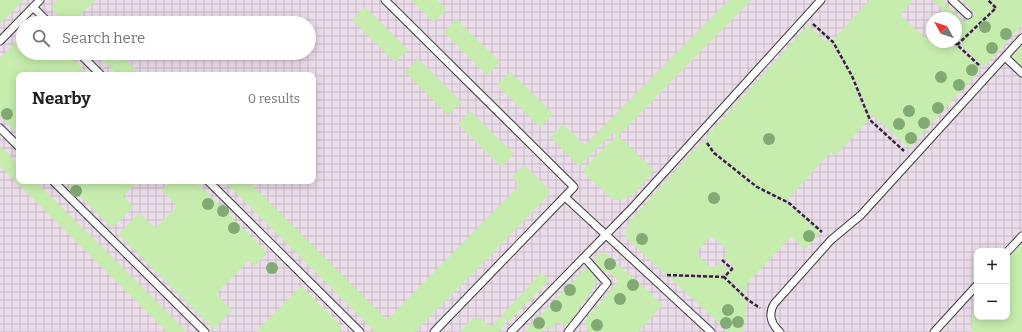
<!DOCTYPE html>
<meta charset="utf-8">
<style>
:root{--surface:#fff;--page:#f6f6f6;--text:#202124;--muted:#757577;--line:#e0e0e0}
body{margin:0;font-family:Bitter,serif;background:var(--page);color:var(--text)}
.controls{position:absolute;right:12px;bottom:12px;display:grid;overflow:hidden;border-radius:8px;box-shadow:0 2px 10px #0003}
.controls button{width:36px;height:36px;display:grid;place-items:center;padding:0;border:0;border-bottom:1px solid var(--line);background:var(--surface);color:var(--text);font:20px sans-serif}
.compass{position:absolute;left:926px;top:12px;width:36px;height:36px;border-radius:50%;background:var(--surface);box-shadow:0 2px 10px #0003;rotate:310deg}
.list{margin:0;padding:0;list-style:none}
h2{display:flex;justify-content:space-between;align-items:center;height:52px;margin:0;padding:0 16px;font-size:17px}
h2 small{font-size:13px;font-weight:400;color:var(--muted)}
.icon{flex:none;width:22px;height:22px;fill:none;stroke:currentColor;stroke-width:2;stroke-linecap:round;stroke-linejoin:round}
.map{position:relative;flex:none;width:1022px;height:332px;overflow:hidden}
.search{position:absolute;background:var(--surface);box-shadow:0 2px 10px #0003;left:16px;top:16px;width:300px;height:44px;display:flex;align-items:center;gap:10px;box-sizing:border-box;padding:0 14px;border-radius:22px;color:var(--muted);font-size:15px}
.panel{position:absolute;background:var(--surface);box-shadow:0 2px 10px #0003;left:16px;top:72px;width:300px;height:112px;border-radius:8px}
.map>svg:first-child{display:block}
.industrial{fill:url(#industrial-grid);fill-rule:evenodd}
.grass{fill:#c6edad}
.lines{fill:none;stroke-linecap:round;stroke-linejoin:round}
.lane-casing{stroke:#3d3d3d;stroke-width:9}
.path{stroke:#2c2c2c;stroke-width:2.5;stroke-dasharray:4 2;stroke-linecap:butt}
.lane{stroke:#fff;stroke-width:7}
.tree{fill:#82aa74}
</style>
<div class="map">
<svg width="1022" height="332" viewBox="0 0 1022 332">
<defs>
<pattern id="industrial-grid" width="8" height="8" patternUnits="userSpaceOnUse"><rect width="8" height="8" fill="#ebdcea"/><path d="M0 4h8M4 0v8" fill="none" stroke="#c8bbc7"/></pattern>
</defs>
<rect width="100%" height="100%" fill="#fffde7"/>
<path class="industrial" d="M 0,0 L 1022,0 L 1022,332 L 0,332 ZM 932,18 L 956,18 L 956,42 L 932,42 ZM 23,23 L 309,23 L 309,53 L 23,53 ZM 19,75 L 313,75 L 313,181 L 19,181 ZM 977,251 L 1007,251 L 1007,317 L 977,317 Z"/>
<path class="grass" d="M 0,0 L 24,0 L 0,24 Z
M 57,0 L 95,0 L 80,15 L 89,23 L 66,23 L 54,12 L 53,5 Z
M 411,0 L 437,0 L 446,10 L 434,22 Z
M 729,0 L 751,0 L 618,136 L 654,170 C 643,183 632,202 613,200 L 582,171 L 611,141 L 618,136 L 613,133 L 579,166 L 550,137 L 563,124 L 585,145 Z
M 869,0 L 913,0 L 900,15 L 925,38 L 932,31 L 932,42 L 951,42 L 981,69 L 909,148 L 872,115 L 871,117 L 853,75 L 833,40 Z
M 932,0 L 942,0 L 965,23 L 975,13 L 962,0 L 986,0 L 994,8 L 958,42 L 956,41 L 956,18 L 944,18 L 947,14 Z
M 990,0 L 1022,0 L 1022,25 L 984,67 L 960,44 L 998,8 Z
M 365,7 L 408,50 L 395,62 L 352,20 Z
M 456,19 L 500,62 L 487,75 L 444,32 Z
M 808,25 L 826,42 L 830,42 L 851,77 L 859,100 L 869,119 L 835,156 L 831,152 L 787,200 L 758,186 L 715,151 L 706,137 Z
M 23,35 L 23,53 L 67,53 L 89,75 L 19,75 L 19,135 L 0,116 L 0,58 Z
M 1022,45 L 1022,66 L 1016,61 L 1014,57 L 1015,53 Z
M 96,53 L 119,53 L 141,75 L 118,75 Z
M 418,59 L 461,102 L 448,115 L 405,72 Z
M 510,72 L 553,114 L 540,127 L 497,85 Z
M 470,111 L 514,154 L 501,167 L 458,124 Z
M 704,139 L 713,154 L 756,188 L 787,204 L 820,233 L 805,249 L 791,237 L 747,283 L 746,295 L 728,278 L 728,275 L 735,267 L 724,257 L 727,253 L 727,250 L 714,238 L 709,238 L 698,250 L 698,256 L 711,268 L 715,267 L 719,262 L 728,270 L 723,274 L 719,275 L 665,274 L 626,238 L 626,231 L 629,222 Z
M 0,146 L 19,165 L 19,181 L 35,181 L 187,332 L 167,332 L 0,166 Z
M 524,165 L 550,190 L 549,195 L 415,332 L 375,332 L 224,181 L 248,181 L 387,320 L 520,185 L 512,177 Z
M 65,181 L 138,181 L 123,196 L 133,207 L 114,226 L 110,226 Z
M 171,181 L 195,181 L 266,251 L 266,254 L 255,266 L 249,260 L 216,294 L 232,310 L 214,329 L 120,236 L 120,232 L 139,213 L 155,228 L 177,206 L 162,190 Z
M 1022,241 L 1022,332 L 971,332 L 974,294 L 977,291 L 977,317 L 1007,317 L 1007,258 Z
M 604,252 L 663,305 L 638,332 L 590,332 L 586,328 L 585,320 L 619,281 L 607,271 L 603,271 L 595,263 L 595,258 L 601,253 Z
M 586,268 C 591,271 596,277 596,284 L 567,326 L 557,322 L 551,329 L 548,326 L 542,332 L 524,332 Z
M 541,273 L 549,280 L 508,322 L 501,316 Z
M 669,277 L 723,278 L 746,300 L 744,329 L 741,332 L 729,332 Z
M 301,286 L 341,326 L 340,332 L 256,332 Z
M 479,317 L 491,327 L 500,317 L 506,324 L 498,332 L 459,332 L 473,318 L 476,320 Z"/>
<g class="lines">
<g class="lane-casing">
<path id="lane" d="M 385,0 L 574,187 L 434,332
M 952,0 L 968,15
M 33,7 L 49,23
M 0,41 L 40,0
M 79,53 L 101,75
M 1005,57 L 1022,73
M 0,128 L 19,147
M 53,181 L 205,332
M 208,181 L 360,332
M 565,197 L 711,332
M 1007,252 L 1022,236
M 511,332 L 632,208 L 821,0
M 568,332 L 607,283 L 584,257
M 780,332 C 771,324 768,314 774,304 L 831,240 L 861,215 L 1022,38
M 934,332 L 977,285"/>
</g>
<path class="path" d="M 813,24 L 833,42 L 852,76 L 870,120 L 904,151
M 954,42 L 980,66
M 957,45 L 996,8 L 988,0
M 707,143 L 714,153 L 757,187 L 789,203 L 822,232
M 722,260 L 732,269 L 724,277 L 748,300 L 760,308
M 667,275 L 724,277"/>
<use href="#lane" class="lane"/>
</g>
<g class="tree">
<circle cx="985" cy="27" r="6"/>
<circle cx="1006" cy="34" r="6"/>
<circle cx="992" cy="48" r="6"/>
<circle cx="972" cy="70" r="6"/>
<circle cx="941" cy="77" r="6"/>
<circle cx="959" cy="85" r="6"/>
<circle cx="938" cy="108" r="6"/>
<circle cx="909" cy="111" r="6"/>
<circle cx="7" cy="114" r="6"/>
<circle cx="924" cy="123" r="6"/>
<circle cx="899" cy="124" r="6"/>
<circle cx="911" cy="138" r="6"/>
<circle cx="769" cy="139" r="6"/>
<circle cx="76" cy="191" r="6"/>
<circle cx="714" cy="198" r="6"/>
<circle cx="208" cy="204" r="6"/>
<circle cx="223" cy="211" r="6"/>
<circle cx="234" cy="228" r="6"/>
<circle cx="809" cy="236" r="6"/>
<circle cx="642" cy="239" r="6"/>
<circle cx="610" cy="264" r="6"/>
<circle cx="272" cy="268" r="6"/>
<circle cx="633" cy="285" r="6"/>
<circle cx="570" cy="290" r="6"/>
<circle cx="620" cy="299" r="6"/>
<circle cx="556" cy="306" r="6"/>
<circle cx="728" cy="310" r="6"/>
<circle cx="738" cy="322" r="6"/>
<circle cx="539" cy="323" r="6"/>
<circle cx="726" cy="323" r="6"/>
<circle cx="597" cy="325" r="6"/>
</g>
</svg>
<div class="controls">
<button>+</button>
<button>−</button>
</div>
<svg class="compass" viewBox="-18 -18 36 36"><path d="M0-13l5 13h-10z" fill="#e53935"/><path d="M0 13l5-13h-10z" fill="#757577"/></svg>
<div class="search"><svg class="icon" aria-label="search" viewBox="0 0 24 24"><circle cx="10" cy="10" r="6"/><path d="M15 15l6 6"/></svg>Search here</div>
<section class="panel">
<h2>Nearby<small>0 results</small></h2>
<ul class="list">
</ul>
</section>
</div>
